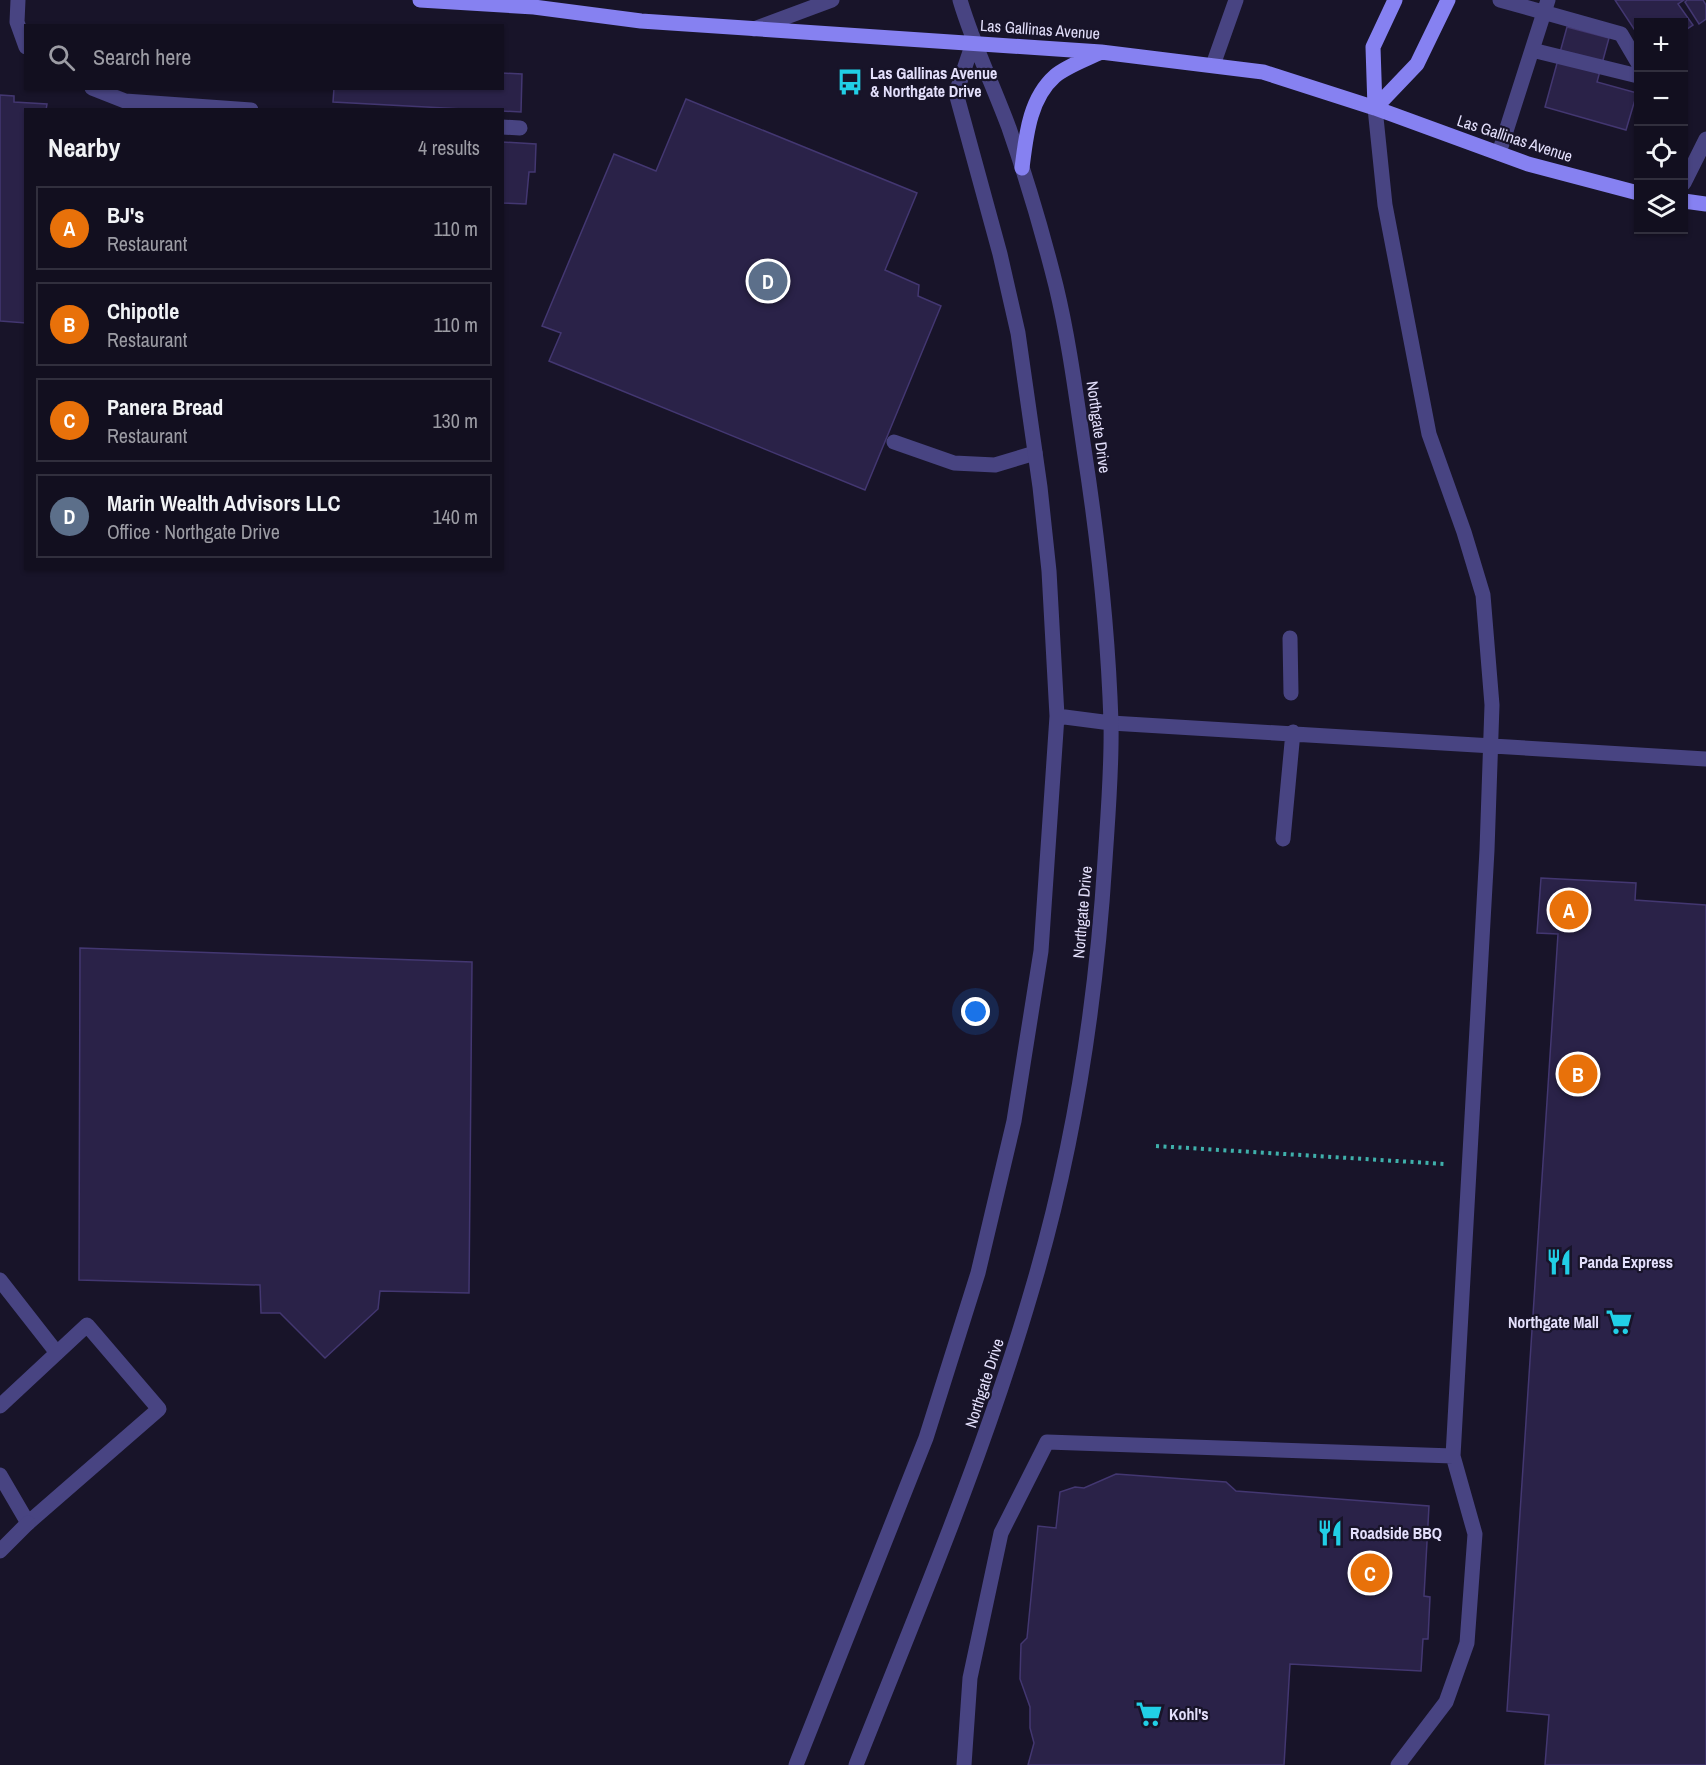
<!DOCTYPE html>
<meta charset="utf-8">
<style>
:root{--surface:#120f1f;--page:#1f1d2c;--text:#f1f3f6;--muted:#9c9ca4;--line:#312f3d;--accent:#21cfe6}
body{margin:0;font-family:"Archivo Narrow",sans-serif;background:var(--page);color:var(--text)}
.controls{position:absolute;right:18px;top:18px;display:grid;overflow:hidden;border-radius:0px;box-shadow:0 2px 4px #0004}
.controls button{width:54px;height:54px;display:grid;place-items:center;padding:0;border:0;border-bottom:2px solid var(--line);background:var(--surface);color:var(--text);font:30px sans-serif}
.you{position:absolute;left:976px;top:1012px;width:21px;height:21px;margin:-15px;border:4px solid #fff;border-radius:50%;background:#1a73e8;box-shadow:0 0 0 9px #1a73e833}
.badge{display:grid;place-items:center;width:39px;height:39px;border-radius:50%;background:var(--accent);color:#fff;font-size:20px;font-weight:700}
.pin{position:absolute;translate:-50% -50%;border:3px solid #fff;box-shadow:0 2px 6px #0006}
.list{margin:0;padding:0;list-style:none}
h2{display:flex;justify-content:space-between;align-items:center;height:78px;margin:0;padding:0 24px;font-size:26px}
h2 small{font-size:20px;font-weight:400;color:var(--muted)}
.list li{display:grid;grid-template-columns:39px 1fr auto;gap:18px;align-items:center;box-sizing:border-box;height:84px;margin:0 12px 12px;padding:0 12px;border:2px solid var(--line);border-radius:0px}
.list b{display:block;font-size:22px;white-space:nowrap}
.list p{margin:0;font-size:20px;white-space:nowrap;color:var(--muted)}
.list em{font-size:20px;font-style:normal;color:var(--muted)}
.icon{flex:none;width:33px;height:33px;fill:none;stroke:currentColor;stroke-width:2;stroke-linecap:round;stroke-linejoin:round}
.map{position:relative;flex:none;width:1706px;height:1765px;overflow:hidden}
.search{position:absolute;background:var(--surface);box-shadow:0 2px 4px #0004;left:24px;top:24px;width:480px;height:66px;display:flex;align-items:center;gap:15px;box-sizing:border-box;padding:0 21px;border-radius:0px;color:var(--muted);font-size:22px}
.panel{position:absolute;background:var(--surface);box-shadow:0 2px 4px #0004;left:24px;top:108px;width:480px;height:462px;border-radius:0px}
.map>svg:first-child{display:block}
.building{fill:#2a2248;stroke:#433771;stroke-width:1.5}
.lines{fill:none;stroke-linecap:round;stroke-linejoin:round}
.path{stroke:#3fb0ab;stroke-width:4;stroke-dasharray:3 4.5;stroke-linecap:butt}
.service{stroke:#484482;stroke-width:15}
.minor{stroke:#484482;stroke-width:15}
.tertiary{stroke:#484482;stroke-width:15}
.secondary{stroke:#8681f1;stroke-width:15}
.labels{text-anchor:middle;stroke-width:4.5;stroke-linejoin:round;paint-order:stroke}
.street-label{font-size:16px;fill:#e3dffb;stroke:#181429}
.poi-label{font-size:16px;font-weight:bold;fill:#e3dffb;stroke:#181429;text-anchor:start}
</style>
<div class="map">
<svg width="1706" height="1765" viewBox="0 0 1706 1765">
<rect width="100%" height="100%" fill="#181429"/>
<path class="building" d="M 1615,0 L 1684,0 L 1678,4 L 1693,25 L 1684,31 L 1684,22 L 1638,22 L 1638,35 Z
M 1687,0 L 1703,0 L 1706,5 L 1706,19 L 1699,24 L 1685,2 Z
M 1567,27 L 1609,38 L 1597,82 L 1637,93 L 1626,130 L 1545,107 Z
M 502,73 L 522,74 L 521,112 L 333,102 L 334,88 L 502,88 Z
M 0,95 L 14,96 L 14,102 L 47,104 L 46,110 L 26,110 L 26,323 L 0,321 Z
M 686,99 L 917,193 L 885,270 L 919,285 L 918,296 L 941,306 L 865,490 L 549,361 L 561,333 L 542,326 L 614,154 L 656,171 Z
M 502,142 L 536,144 L 535,172 L 529,172 L 526,204 L 502,203 Z
M 1541,878 L 1636,883 L 1635,900 L 1706,905 L 1706,1765 L 1545,1765 L 1549,1715 L 1507,1711 L 1558,934 L 1537,933 Z
M 80,948 L 472,962 L 469,1293 L 380,1291 L 378,1309 L 325,1358 L 280,1313 L 261,1313 L 260,1285 L 79,1280 Z
M 1116,1474 L 1226,1482 L 1236,1491 L 1429,1506 L 1424,1596 L 1430,1597 L 1428,1639 L 1423,1639 L 1421,1671 L 1290,1664 L 1284,1765 L 1028,1765 L 1034,1743 L 1030,1728 L 1030,1707 L 1020,1679 L 1021,1644 L 1027,1638 L 1038,1526 L 1056,1528 L 1060,1492 L 1075,1487 L 1084,1488 Z"/>
<g class="lines">
<path class="path" d="M 1156,1146 L 1445,1164"/>
<path class="service" d="M 18,0 L 17,22 L 26,47
M 1500,0 L 1621,34 L 1638,63
M 1532,50 L 1638,76
M 1213,65 L 1236,0
M 92,88 L 125,101 L 251,110
M 502,127 L 520,128
M 1499,153 L 1548,0
M 1684,183 L 1706,139
M 894,442 L 954,463 L 995,465 L 1035,453
M 1290,638 L 1291,693
M 1111,723 L 1706,759
M 1283,839 L 1293,732
M 0,1280 L 57,1353
M 0,1406 L 87,1325 L 159,1409 L 28,1523 L 0,1475
M 964,1765 L 970,1678 L 1001,1533 L 1047,1442 L 1453,1456 L 1487,850 L 1492,705 L 1483,595 L 1464,532 L 1429,434 L 1385,205 L 1375,108
M 1398,1765 L 1446,1702 L 1467,1643 L 1475,1534 L 1453,1456"/>
<path class="minor" d="M 0,1551 L 28,1523"/>
<path class="tertiary" d="M 754,29 L 832,0
M 1057,716 L 1111,723
M 796,1765 L 926,1438 L 978,1273 L 1014,1121 L 1041,951 L 1057,716 L 1049,571 L 1040,487 L 1018,333 L 1000,254 L 956,93 L 973,43
M 856,1765 C 918,1609 984,1454 1031,1293 C 1073,1153 1096,1005 1105,860 C 1108,814 1112,768 1111,722 C 1108,631 1098,539 1084,449 C 1076,395 1069,340 1056,286 C 1043,234 1027,180 1009,128 C 993,85 973,44 960,0"/>
<path class="secondary" d="M 420,0 L 534,7 L 641,21 L 1101,52 L 1263,72 L 1375,108 L 1528,164 L 1638,193
M 1375,108 L 1417,64 L 1448,0
M 1375,108 L 1373,47 L 1395,0
M 1022,168 C 1026,137 1029,99 1055,76 C 1067,66 1087,59 1101,52
M 1684,201 L 1706,204"/>
</g>
<defs>
<g id="bus-bare" transform="scale(2.07)"><path d="M-5-6H5V4H4V6H2V4H-2V6H-4V4H-5ZM-3.5-4V0h7V-4ZM-3.5 1.2v1.5H-2V1.2ZM2 1.2v1.5H3.5V1.2Z" fill="#21cfe6" stroke="#181429" stroke-width="2.5" paint-order="stroke"/></g>
<g id="restaurant-bare" transform="scale(2.07)"><path d="M-5-6h1v4h1v-4h1v4h1v-4h1v5L-1.5 .5V6h-2V.5L-5-1ZM5-6V6H3V1.5H1.5Q1.5-4 5-6Z" fill="#21cfe6" stroke="#181429" stroke-width="2.5" paint-order="stroke"/></g>
<g id="supermarket-bare" transform="scale(2.07)"><path d="M-6-5.5h2.5l.6 2H6L4.5 2H-2.5L-4.4-4H-6ZM-1.5 3.2a1.3 1.3 0 1 0 .1 0ZM3 3.2a1.3 1.3 0 1 0 .1 0Z" fill="#21cfe6" stroke="#181429" stroke-width="2.5" paint-order="stroke"/></g>
</defs>
<g fill-rule="evenodd">
<use href="#bus-bare" x="850" y="82"/>
<use href="#restaurant-bare" x="1559" y="1262"/>
<use href="#supermarket-bare" x="1619" y="1322"/>
<use href="#restaurant-bare" x="1330" y="1533"/>
<use href="#supermarket-bare" x="1149" y="1714"/>
</g>
<g class="labels">
<g class="street-label">
<text transform="translate(1040 29) rotate(4)" y="6">Las Gallinas Avenue</text>
<text transform="translate(1515 138) rotate(18)" y="6">Las Gallinas Avenue</text>
<text transform="translate(1099 427) rotate(82)" y="6">Northgate Drive</text>
<text transform="translate(1082 912) rotate(-85)" y="6">Northgate Drive</text>
<text transform="translate(984 1383) rotate(-72)" y="6">Northgate Drive</text>
</g>
<g class="poi-label">
<text x="870" y="79">Las Gallinas Avenue<tspan x="870" dy="18">&amp; Northgate Drive</tspan></text>
<text x="1579" y="1268">Panda Express</text>
<text x="1599" y="1328" text-anchor="end">Northgate Mall</text>
<text x="1350" y="1539">Roadside BBQ</text>
<text x="1169" y="1720">Kohl's</text>
</g>
</g>
</svg>
<div class="controls">
<button>+</button>
<button>−</button>
<button><svg class="icon" aria-label="locate" viewBox="0 0 24 24"><circle cx="12" cy="12" r="6"/><path d="M12 2v4M12 18v4M2 12h4M18 12h4"/></svg></button>
<button><svg class="icon" aria-label="layers" viewBox="0 0 24 24"><path d="M12 4l9 5-9 5-9-5zM3 14l9 5 9-5"/></svg></button>
</div>
<div class="you"></div>
<div class="pin badge" style="left:1569px;top:910px;background:#e8710a">A</div>
<div class="pin badge" style="left:1578px;top:1074px;background:#e8710a">B</div>
<div class="pin badge" style="left:1370px;top:1573px;background:#e8710a">C</div>
<div class="pin badge" style="left:768px;top:281px;background:#5c6f8a">D</div>
<div class="search"><svg class="icon" aria-label="search" viewBox="0 0 24 24"><circle cx="10" cy="10" r="6"/><path d="M15 15l6 6"/></svg>Search here</div>
<section class="panel">
<h2>Nearby<small>4 results</small></h2>
<ul class="list">
<li><span class="badge" style="background:#e8710a">A</span><div><b>BJ's</b><p>Restaurant</p></div><em>110 m</em></li>
<li><span class="badge" style="background:#e8710a">B</span><div><b>Chipotle</b><p>Restaurant</p></div><em>110 m</em></li>
<li><span class="badge" style="background:#e8710a">C</span><div><b>Panera Bread</b><p>Restaurant</p></div><em>130 m</em></li>
<li><span class="badge" style="background:#5c6f8a">D</span><div><b>Marin Wealth Advisors LLC</b><p>Office · Northgate Drive</p></div><em>140 m</em></li>
</ul>
</section>
</div>
